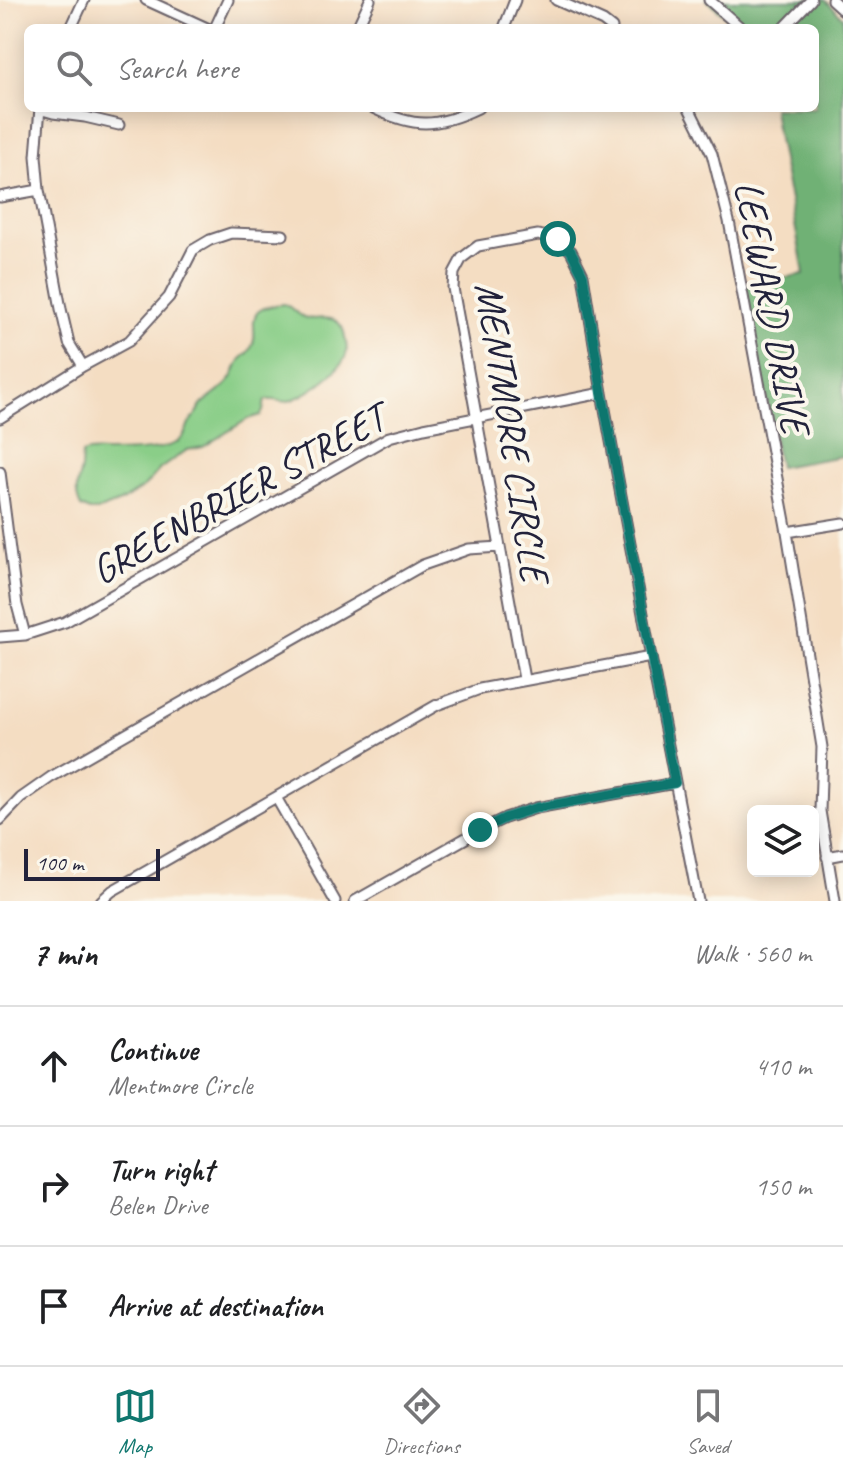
<!DOCTYPE html>
<meta charset="utf-8">
<style>
:root{--surface:#fff;--page:#f6f6f6;--text:#202124;--muted:#757577;--line:#e0e0e0;--accent:#0f766e}
body{margin:0;font-family:Caveat,sans-serif;background:var(--page);color:var(--text)}
.controls{position:absolute;right:24px;bottom:24px;display:grid;overflow:hidden;border-radius:12px;box-shadow:0 4px 20px #0003}
.controls button{width:72px;height:72px;display:grid;place-items:center;padding:0;border:0;border-bottom:2px solid var(--line);background:var(--surface);color:var(--text);font:40px sans-serif}
.scale{position:absolute;left:24px;bottom:20px;width:136px;box-sizing:border-box;padding-left:8px;border:4px solid #22223b;border-top:0;font-size:22px;line-height:28px;white-space:nowrap;color:#22223b;-webkit-text-stroke:6px #fbf7ec;paint-order:stroke}
.stop{position:absolute;width:24px;height:24px;margin:-18px;border:6px solid #0f766e;border-radius:50%;background:#fff}
.stop.end{background:#0f766e;border-color:#fff;box-shadow:0 2px 8px #0008}
.list{margin:0;padding:0;list-style:none}
h2{display:flex;justify-content:space-between;align-items:center;height:104px;margin:0;padding:0 32px;font-size:34px}
h2 small{font-size:26px;font-weight:400;color:var(--muted)}
.list li{display:grid;grid-template-columns:52px 1fr auto;gap:24px;align-items:center;box-sizing:border-box;height:120px;padding:0 32px;border-top:2px solid var(--line)}
.list b{display:block;font-size:30px;white-space:nowrap}
.list p{margin:0;font-size:26px;white-space:nowrap;color:var(--muted)}
.list em{font-size:26px;font-style:normal;color:var(--muted)}
.icon{flex:none;width:44px;height:44px;fill:none;stroke:currentColor;stroke-width:2;stroke-linecap:round;stroke-linejoin:round}
.map{position:relative;flex:none;width:843px;height:901px;overflow:hidden}
.search{position:absolute;background:var(--surface);box-shadow:0 4px 20px #0003;left:24px;right:24px;top:24px;height:88px;display:flex;align-items:center;gap:20px;box-sizing:border-box;padding:0 28px;border-radius:12px;color:var(--muted);font-size:30px}
.sheet{height:464px;background:var(--surface)}
nav{display:flex;justify-content:space-around;align-items:center;box-sizing:border-box;height:112px;border-top:2px solid var(--line);background:var(--surface);font-size:22px;color:var(--muted)}
nav a{display:grid;justify-items:center;gap:4px}
nav .on{color:var(--accent)}
.map>svg:first-child{display:block}
.green{fill:#8ace88;stroke:#567862;stroke-width:2}
.forest{fill:#6fb174;stroke:#486a58;stroke-width:2}
.lines{fill:none;stroke-linecap:round;stroke-linejoin:round}
.minor-casing{stroke:#6c636a;stroke-width:13}
.minor{stroke:#fff;stroke-width:9}
.route{stroke:#0f766e;stroke-width:10}
.labels{text-anchor:middle;stroke-width:8;stroke-linejoin:round;paint-order:stroke}
.street-label{font-size:40px;fill:#22223b;stroke:#fbf7ec}
</style>
<div class="map">
<svg width="843" height="901" viewBox="0 0 843 901">
<rect width="100%" height="100%" fill="#fbf7ec"/>
<filter id="ink" filterUnits="userSpaceOnUse"><feTurbulence type="fractalNoise" baseFrequency=".0125" numOctaves="2"/><feDisplacementMap in="SourceGraphic" scale="16" xChannelSelector="R" yChannelSelector="G"/><feConvolveMatrix kernelMatrix="1 2 1 2 8 2 1 2 1" color-interpolation-filters="sRGB"/></filter>
<filter id="wash" filterUnits="userSpaceOnUse"><feTurbulence type="fractalNoise" baseFrequency=".006" numOctaves="4" result="noise"/><feDisplacementMap in="SourceGraphic" scale="32" xChannelSelector="R" yChannelSelector="G"/><feGaussianBlur stdDeviation="1.8" result="paint"/><feColorMatrix in="noise" values="0 0 0 0 0 0 0 0 0 0 0 0 0 0 0 0 0 1.4 0 .05"/><feComposite in="paint" operator="in"/></filter>
<g filter="url(#wash)">
<rect width="100%" height="100%" fill="#f4ddc2"/>
<path class="green" d="M 285,304 C 292,308 299,316 306,318 C 315,321 327,315 336,321 C 342,324 344,331 345,337 C 346,343 348,349 346,355 C 341,371 309,393 294,399 C 282,405 277,398 265,400 L 263,411 L 261,415 L 248,419 L 203,447 L 187,450 L 160,469 L 145,486 L 120,502 L 97,511 L 89,511 L 81,507 C 75,494 76,488 80,474 C 82,467 81,461 82,454 C 91,450 98,452 108,452 C 124,452 172,452 182,438 C 186,433 187,426 191,421 C 196,414 199,413 201,405 C 211,396 227,388 233,376 C 236,370 237,364 241,359 C 244,356 248,354 250,350 C 264,329 235,308 285,304 Z"/>
<path class="forest" d="M 707,0 L 825,0 L 843,17 L 843,456 L 779,467 L 745,285 L 804,274 C 795,218 781,164 773,108 L 815,108 L 815,28 L 739,28 Z"/>
</g>
<g filter="url(#ink)">
<g class="lines">
<g class="minor-casing">
<path id="minor" d="M 146,0 L 207,28
M 556,0 L 603,21 L 612,28
M 709,0 L 741,28
M 832,0 L 843,10
M 71,28 L 84,0
M 215,28 L 228,0
M 357,28 L 370,0
M 504,28 L 515,0
M 784,28 L 811,0
M 40,108 L 36,156 L 39,190 L 61,309 L 69,343 L 83,366
M 373,108 C 414,128 436,128 478,108
M 689,108 L 712,154 L 729,221 L 787,532 L 822,747 L 820,811 L 835,901
M 39,109 L 53,113 L 85,117 L 119,125
M 0,197 L 39,190
M 0,418 L 83,366 L 129,341 L 169,297 L 193,250 L 210,240 L 231,233 L 283,235
M 0,472 L 17,605 L 25,635
M 787,532 L 843,523
M 0,637 L 25,635 L 65,622 L 389,437 L 424,428 L 602,393
M 524,679 L 453,288 L 454,273 L 462,258 L 478,246 L 538,235 L 558,239 L 571,251 L 583,275 L 602,393 L 651,657 L 698,901
M 277,799 L 335,901
M 0,820 L 21,798 L 51,777 L 423,565 L 469,549 L 500,547
M 827,857 L 843,854
M 101,901 L 112,891 L 437,705 L 480,689 L 651,657
M 355,901 L 480,830 L 505,818 L 536,808 L 675,783"/>
</g>
<use href="#minor" class="minor"/>
</g>
</g>
<g class="lines" filter="url(#ink)">
<path class="route" d="M 480,830 L 505,818 L 536,808 L 675,783 L 602,393 L 583,275 L 571,251 L 558,239"/>
</g>
<g class="labels">
<g class="street-label">
<text transform="translate(773 307) rotate(79)" y="14">LEEWARD DRIVE</text>
<text transform="translate(513 432) rotate(81)" y="14">MENTMORE CIRCLE</text>
<text transform="translate(238 493) rotate(-29)" y="14">GREENBRIER STREET</text>
</g>
</g>
</svg>
<div class="controls">
<button><svg class="icon" aria-label="layers" viewBox="0 0 24 24"><path d="M12 4l9 5-9 5-9-5zM3 14l9 5 9-5"/></svg></button>
</div>
<div class="scale">100 m</div>
<div class="stop" style="left:558px;top:239px"></div>
<div class="stop end" style="left:480px;top:830px"></div>
<div class="search"><svg class="icon" aria-label="search" viewBox="0 0 24 24"><circle cx="10" cy="10" r="6"/><path d="M15 15l6 6"/></svg>Search here</div>
</div>
<section class="sheet">
<h2>7 min<small>Walk · 560 m</small></h2>
<ul class="list">
<li><svg class="icon" aria-label="ahead" viewBox="0 0 24 24"><path d="M12 20V5M6 11l6-6 6 6"/></svg><div><b>Continue</b><p>Mentmore Circle</p></div><em>410 m</em></li>
<li><svg class="icon" aria-label="right" viewBox="0 0 24 24"><path d="M7 20v-9h11M14 6l5 5-5 5"/></svg><div><b>Turn right</b><p>Belen Drive</p></div><em>150 m</em></li>
<li><svg class="icon" aria-label="arrive" viewBox="0 0 24 24"><path d="M6 21V4h12l-3 4 3 4H6"/></svg><div><b>Arrive at destination</b></div></li>
</ul>
</section>
<nav>
<a class="on"><svg class="icon" aria-label="map" viewBox="0 0 24 24"><path d="M3 6l6-2 6 2 6-2v14l-6 2-6-2-6 2zM9 4v14M15 6v14"/></svg>Map</a>
<a><svg class="icon" aria-label="directions" viewBox="0 0 24 24"><path d="M12 3l9 9-9 9-9-9zM9 14v-3h6M13 9l2 2-2 2"/></svg>Directions</a>
<a><svg class="icon" aria-label="saved" viewBox="0 0 24 24"><path d="M7 4h10v16l-5-4-5 4z"/></svg>Saved</a>
</nav>
